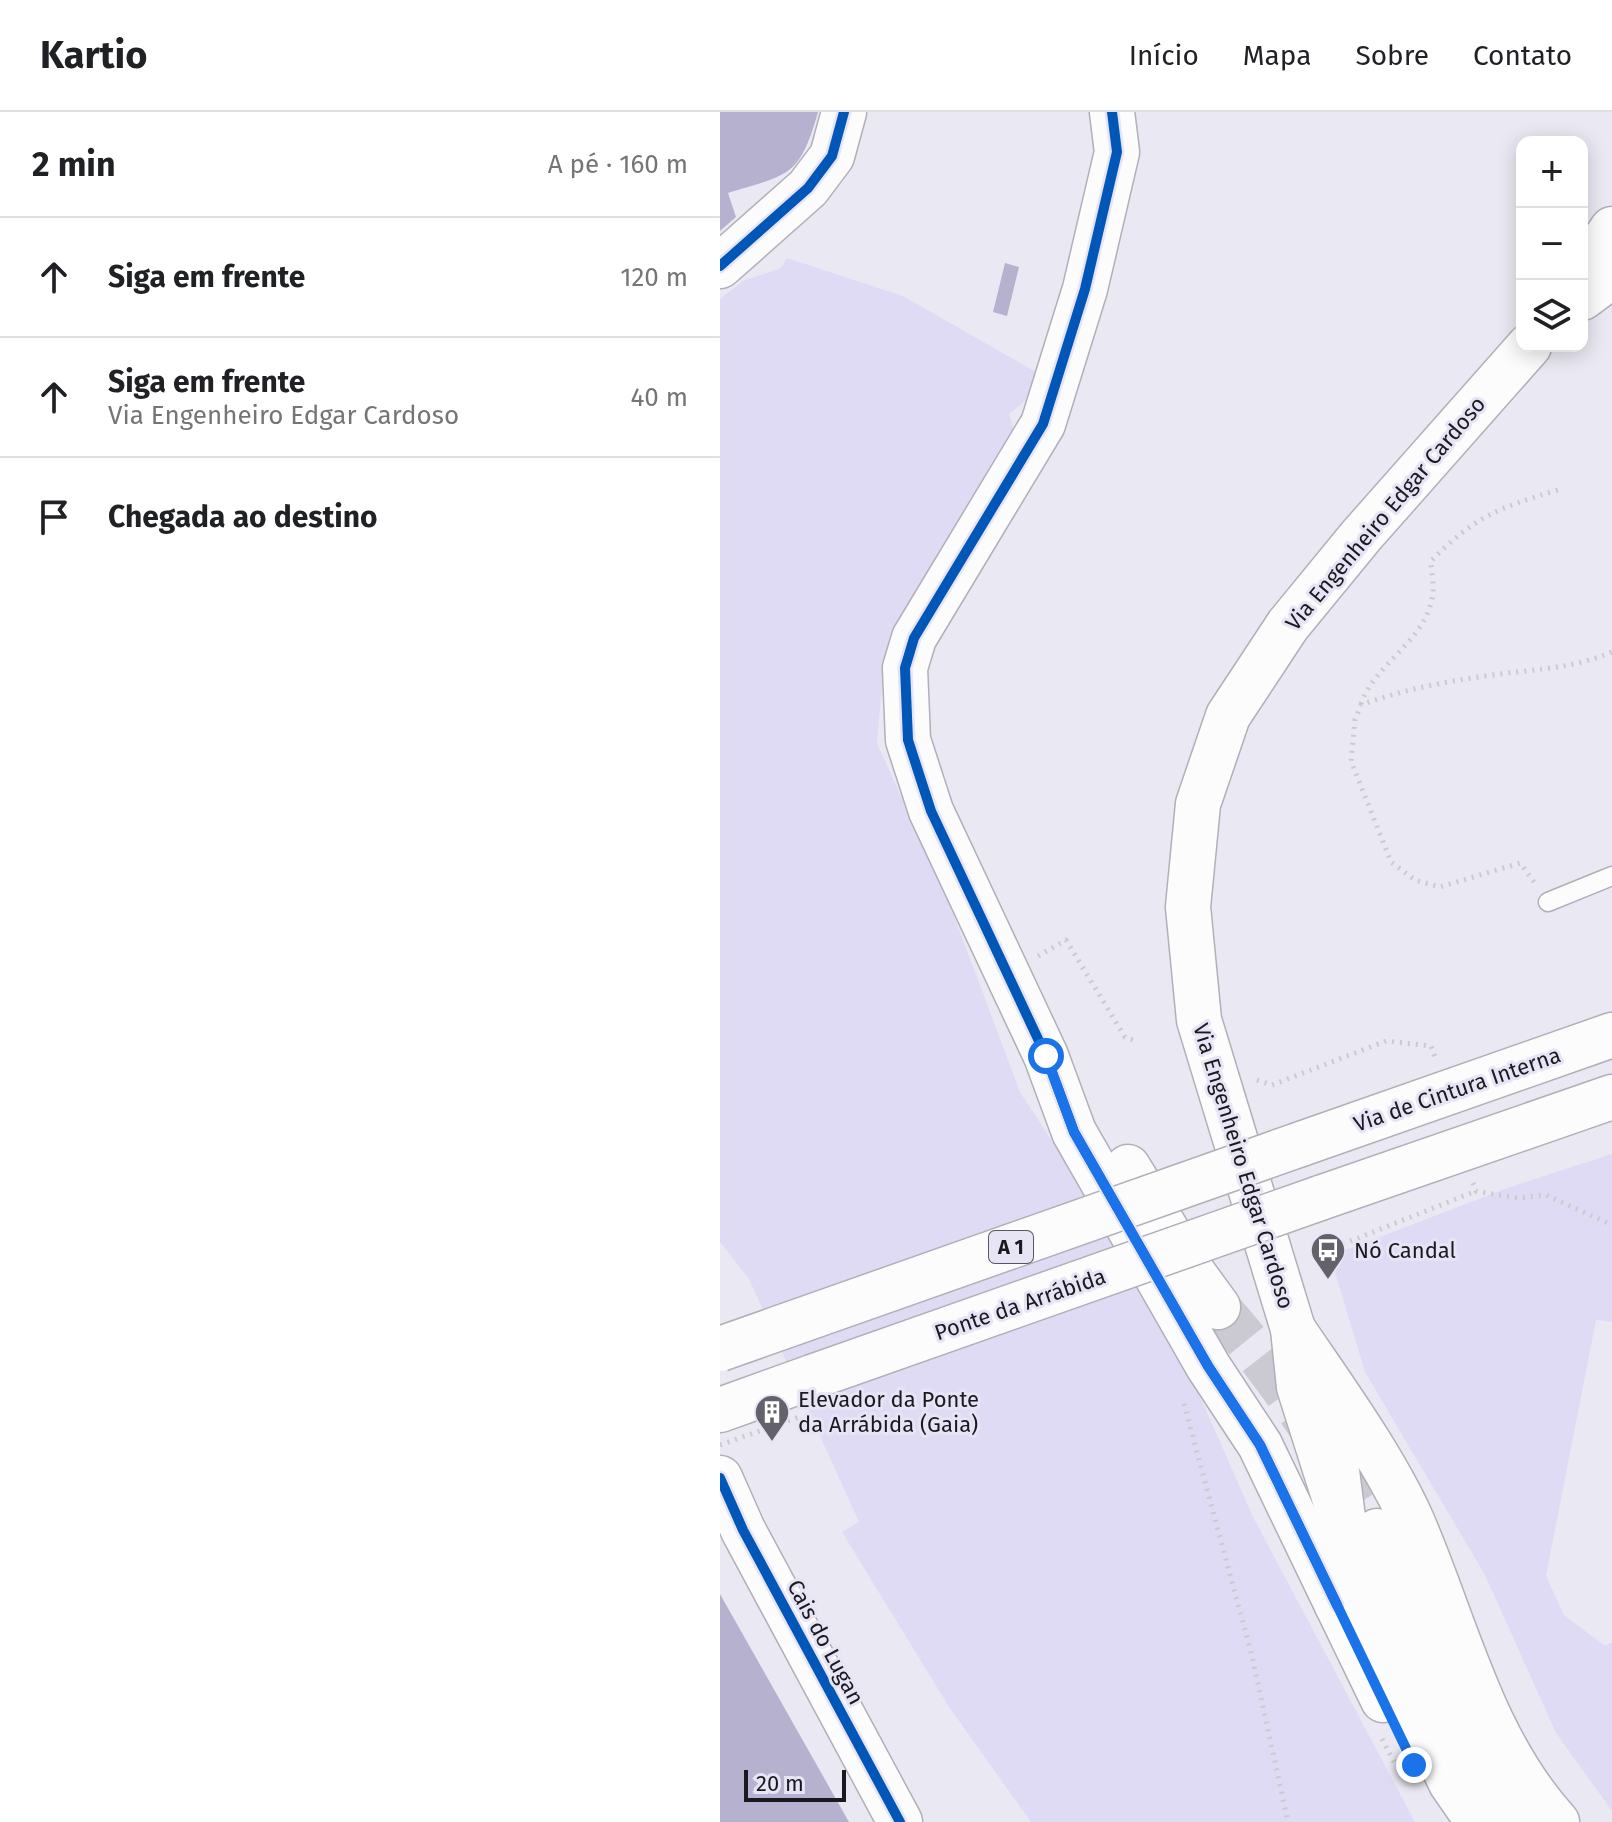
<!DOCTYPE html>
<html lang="pt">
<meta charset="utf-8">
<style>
:root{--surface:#fff;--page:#f2f2f2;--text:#202124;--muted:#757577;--line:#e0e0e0}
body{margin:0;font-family:"Fira Sans",sans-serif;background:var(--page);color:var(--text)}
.controls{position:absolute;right:24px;top:24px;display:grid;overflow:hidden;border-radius:16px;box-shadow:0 4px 20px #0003}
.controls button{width:72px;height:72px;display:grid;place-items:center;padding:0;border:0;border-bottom:2px solid var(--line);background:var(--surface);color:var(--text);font:40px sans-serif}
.scale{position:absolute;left:24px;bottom:20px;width:102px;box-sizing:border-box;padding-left:8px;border:4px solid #1a191f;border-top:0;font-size:22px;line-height:28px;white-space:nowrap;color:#1a191f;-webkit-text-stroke:6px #e7e4f6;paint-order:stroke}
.stop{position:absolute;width:24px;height:24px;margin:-18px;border:6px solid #1a73e8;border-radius:50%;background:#fff}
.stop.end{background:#1a73e8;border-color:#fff;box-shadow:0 2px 8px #0008}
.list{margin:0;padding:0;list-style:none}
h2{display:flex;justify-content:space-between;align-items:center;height:104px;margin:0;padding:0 32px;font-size:34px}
h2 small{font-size:26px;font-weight:400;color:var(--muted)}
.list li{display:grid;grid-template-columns:52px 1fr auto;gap:24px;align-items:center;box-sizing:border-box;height:120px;padding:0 32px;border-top:2px solid var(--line)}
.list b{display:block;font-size:30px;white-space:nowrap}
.list p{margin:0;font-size:26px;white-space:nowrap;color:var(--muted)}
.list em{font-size:26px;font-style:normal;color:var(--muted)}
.icon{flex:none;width:44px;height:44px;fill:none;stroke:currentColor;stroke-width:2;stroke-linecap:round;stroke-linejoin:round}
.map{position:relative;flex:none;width:892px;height:1710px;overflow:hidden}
header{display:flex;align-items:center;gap:48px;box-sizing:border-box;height:112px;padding:0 40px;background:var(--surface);border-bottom:2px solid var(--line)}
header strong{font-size:38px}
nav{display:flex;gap:44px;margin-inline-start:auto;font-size:28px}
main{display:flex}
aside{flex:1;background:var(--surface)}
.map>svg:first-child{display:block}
.green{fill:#e0dbf5}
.water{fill:#b7b1d0}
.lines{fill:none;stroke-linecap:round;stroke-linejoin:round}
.tertiary-tunnel{stroke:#cbc9d2;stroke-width:44;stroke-dasharray:44 22;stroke-linecap:butt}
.service-casing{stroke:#b1afb7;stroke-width:21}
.tertiary-casing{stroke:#b1afb7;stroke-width:47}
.secondary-casing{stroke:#b1afb7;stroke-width:47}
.primary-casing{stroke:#b1afb7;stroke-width:47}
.motorway-casing{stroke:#b1afb7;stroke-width:47}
.path{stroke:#cbcbce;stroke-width:5;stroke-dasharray:2 6;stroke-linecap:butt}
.service{stroke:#fcfcfd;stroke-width:18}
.tertiary{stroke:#fcfcfd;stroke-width:44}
.secondary{stroke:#fcfcfd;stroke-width:44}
.primary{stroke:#fcfcfd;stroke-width:44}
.motorway{stroke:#fcfcfd;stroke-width:44}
.motorway-bridge-casing{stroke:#b1afb7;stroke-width:47;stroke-linecap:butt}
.path-bridge{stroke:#cbcbce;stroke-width:5;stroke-dasharray:2 6;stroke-linecap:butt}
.motorway-bridge{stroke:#fcfcfd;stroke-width:44}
.cycleway-casing{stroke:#e7e4f6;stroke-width:15}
.cycleway{stroke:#0057b8;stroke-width:10}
.route{stroke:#1a73e8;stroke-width:10}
.labels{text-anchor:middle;stroke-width:6;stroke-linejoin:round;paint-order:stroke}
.shield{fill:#e7e4f6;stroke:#585660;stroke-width:2}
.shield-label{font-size:20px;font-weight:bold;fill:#1a191f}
.street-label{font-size:22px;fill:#1a191f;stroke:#e7e4f6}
.poi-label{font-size:22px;fill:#1a191f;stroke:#e7e4f6;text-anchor:start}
</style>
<header>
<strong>Kartio</strong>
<nav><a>Início</a><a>Mapa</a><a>Sobre</a><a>Contato</a></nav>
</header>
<main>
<aside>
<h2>2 min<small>A pé · 160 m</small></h2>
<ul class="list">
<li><svg class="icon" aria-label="ahead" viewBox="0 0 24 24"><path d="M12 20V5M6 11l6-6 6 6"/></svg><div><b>Siga em frente</b></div><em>120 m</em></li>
<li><svg class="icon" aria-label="ahead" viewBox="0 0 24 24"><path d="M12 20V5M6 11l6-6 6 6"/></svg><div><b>Siga em frente</b><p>Via Engenheiro Edgar Cardoso</p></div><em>40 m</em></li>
<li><svg class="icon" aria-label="arrive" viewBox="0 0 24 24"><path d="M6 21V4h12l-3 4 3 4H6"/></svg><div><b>Chegada ao destino</b></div></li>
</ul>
</aside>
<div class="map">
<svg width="892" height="1710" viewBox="0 0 892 1710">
<rect width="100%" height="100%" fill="#eae8f2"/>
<path class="green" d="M 67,146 L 183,184 L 323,264 L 304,290 L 289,302 L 294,318 L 174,524 L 164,549 L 157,631 L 231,796 L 300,980 L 441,1196 L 533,1405 L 695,1710 L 311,1710 L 229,1595 L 122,1420 L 139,1410 L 29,1167 L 0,1130 L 0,187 L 23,169 L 61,156 Z
M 892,1042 L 892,1210 L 876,1208 L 826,1464 L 844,1503 L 885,1534 L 892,1530 L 892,1699 L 836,1621 L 765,1463 L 645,1260 L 610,1144 L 790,1075 Z"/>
<path class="water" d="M 0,0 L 98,0 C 79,67 68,62 8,81 L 16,105 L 0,119 Z
M 285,151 L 299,155 L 287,204 L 273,200 Z
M 0,1482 L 129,1710 L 0,1710 Z"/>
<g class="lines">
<path class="tertiary-tunnel" d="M 498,1195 C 560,1265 608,1340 657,1419"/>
<g class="service-casing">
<path id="service" d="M 828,790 L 892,764
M 624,1312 L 636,1405"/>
</g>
<g class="tertiary-casing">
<path id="tertiary" d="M 392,0 L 397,40 L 365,177 L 323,312 L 194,526 L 185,556 L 188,628 L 211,699 L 326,944 L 354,1020 L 488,1254 L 540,1333 L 617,1493
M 408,1055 L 471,1158 L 498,1195
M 657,1419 L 745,1629 L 792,1710"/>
</g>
<g class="secondary-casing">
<path id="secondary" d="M 0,154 L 88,76 L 112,44 L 124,0
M 0,1366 L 23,1418 L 180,1710"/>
</g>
<g class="primary-casing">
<path id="primary" d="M 862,162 L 892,117
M 617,1493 L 663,1588
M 758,1710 L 731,1671 L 694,1594 L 627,1426 L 579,1275 L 573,1217 L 479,908 L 468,795 L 478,692 L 508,604 L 568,513 L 641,424 L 809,234"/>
</g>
<g class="motorway-casing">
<path id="motorway" d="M 862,186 L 892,164
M 581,1032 L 892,923
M 600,1086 L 892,985
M 573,1217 C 612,1275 664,1346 692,1409 C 736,1510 761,1627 837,1710
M 0,1298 L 92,1265"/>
</g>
<path class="path" d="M 641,592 C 655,550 707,530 713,481 C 714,471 711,459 711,449 C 754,405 780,395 838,378
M 814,770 L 800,751 L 720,775 L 695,768 L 671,750 L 631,649 L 635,608 L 641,593 C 689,575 745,566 797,560 C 832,556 858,554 892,540
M 318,844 L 346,828 L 405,925 L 416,929
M 537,968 L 552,973 L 666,929 L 711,934 L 715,945
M 753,1071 L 756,1079 L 797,1086 L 826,1083 L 892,1113
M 593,1144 L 756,1079
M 464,1292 L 532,1544 L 568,1710
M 662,1627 L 674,1650"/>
<use href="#service" class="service"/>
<use href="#tertiary" class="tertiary"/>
<use href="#secondary" class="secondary"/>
<use href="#primary" class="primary"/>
<use href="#motorway" class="motorway"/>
<g class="motorway-bridge-casing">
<path id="motorway-bridge" d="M 0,1237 L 581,1032
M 92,1265 L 600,1086"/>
</g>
<path class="path-bridge" d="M 0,1333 L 82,1304"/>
<use href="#motorway-bridge" class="motorway-bridge"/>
<g class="cycleway-casing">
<path id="cycleway" d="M 392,0 L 397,40 L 365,177 L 323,312 L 194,526 L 185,556 L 188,628 L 211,699 L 326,944 L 354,1020 L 488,1254 L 540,1333 L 617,1493
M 0,154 L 88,76 L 112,44 L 124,0
M 0,1366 L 23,1418 L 180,1710"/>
</g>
<use href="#cycleway" class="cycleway"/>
</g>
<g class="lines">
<path class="route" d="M 326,944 L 354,1020 L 488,1254 L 540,1333 L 694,1653"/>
</g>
<defs>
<g id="bus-pin" transform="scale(1.8)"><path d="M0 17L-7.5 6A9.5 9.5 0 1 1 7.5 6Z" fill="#636169" stroke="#e7e4f6"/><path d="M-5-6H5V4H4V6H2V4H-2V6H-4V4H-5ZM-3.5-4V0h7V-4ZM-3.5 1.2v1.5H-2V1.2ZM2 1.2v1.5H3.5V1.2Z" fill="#fff"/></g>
<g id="building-pin" transform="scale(1.8)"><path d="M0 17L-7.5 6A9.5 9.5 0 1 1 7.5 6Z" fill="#636169" stroke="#e7e4f6"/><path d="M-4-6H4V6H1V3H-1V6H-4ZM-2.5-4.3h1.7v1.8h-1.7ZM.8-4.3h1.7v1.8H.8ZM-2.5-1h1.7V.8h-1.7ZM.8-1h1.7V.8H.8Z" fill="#fff"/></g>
</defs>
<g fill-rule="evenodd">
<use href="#bus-pin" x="608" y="1138"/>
<use href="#building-pin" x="52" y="1300"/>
</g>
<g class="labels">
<rect class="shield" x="269" y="1119" width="44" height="32" rx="6"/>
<g class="shield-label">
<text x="291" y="1142">A 1</text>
</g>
<g class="street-label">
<text transform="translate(665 401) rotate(-50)" y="8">Via Engenheiro Edgar Cardoso</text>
<text transform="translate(737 977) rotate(-19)" y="8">Via de Cintura Interna</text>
<text transform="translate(524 1054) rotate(73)" y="8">Via Engenheiro Edgar Cardoso</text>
<text transform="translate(300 1192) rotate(-19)" y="8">Ponte da Arrábida</text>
<text transform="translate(106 1530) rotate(62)" y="8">Cais do Lugan</text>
</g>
<g class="poi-label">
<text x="634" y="1146">Nó Candal</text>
<text x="78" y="1295">Elevador da Ponte<tspan x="78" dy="25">da Arrábida (Gaia)</tspan></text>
</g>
</g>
</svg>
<div class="controls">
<button>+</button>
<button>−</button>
<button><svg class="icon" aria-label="layers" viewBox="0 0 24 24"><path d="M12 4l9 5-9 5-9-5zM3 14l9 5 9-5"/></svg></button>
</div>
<div class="scale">20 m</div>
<div class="stop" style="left:326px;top:944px"></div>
<div class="stop end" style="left:694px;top:1653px"></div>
</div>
</main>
